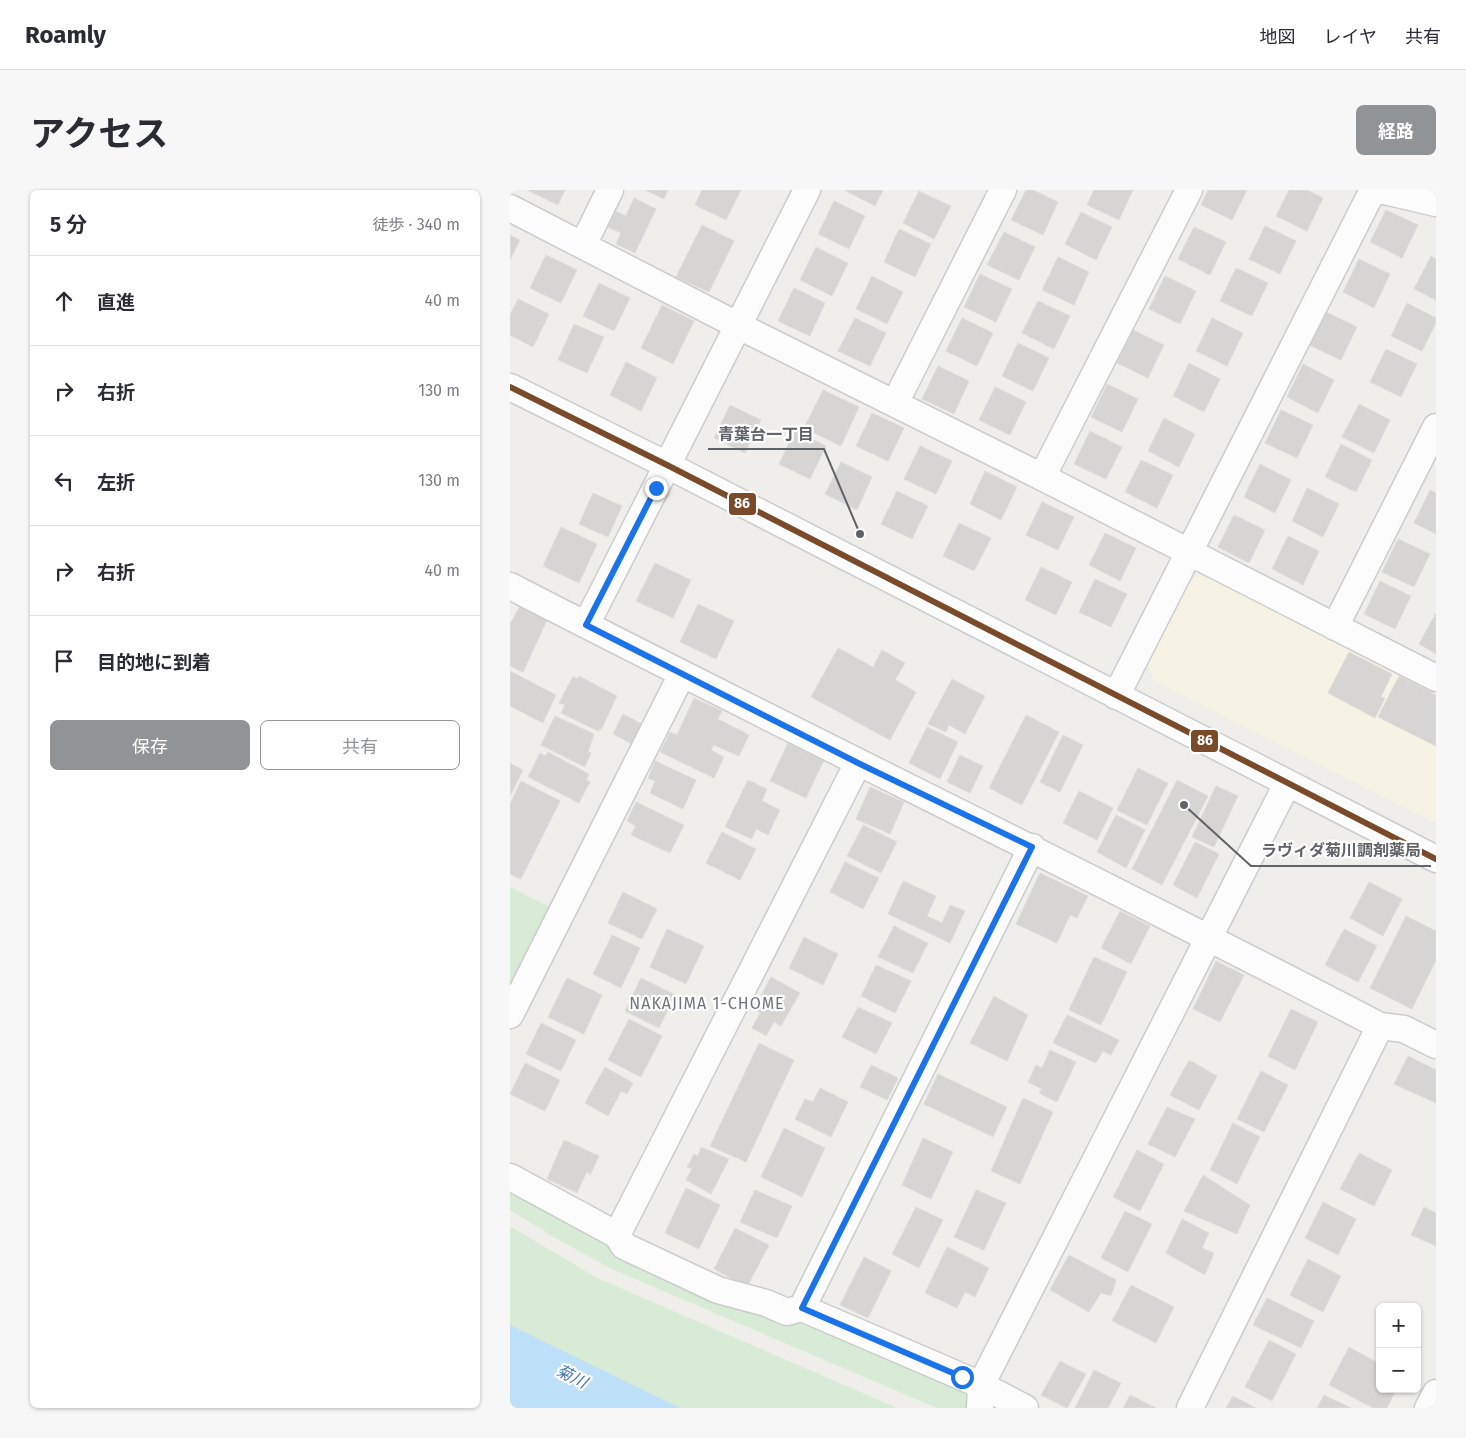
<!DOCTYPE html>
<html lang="ja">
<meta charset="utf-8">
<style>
:root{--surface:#fff;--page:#f7f7f7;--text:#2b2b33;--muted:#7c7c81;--line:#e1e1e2;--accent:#919496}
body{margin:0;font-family:"Fira Sans","Noto Sans JP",sans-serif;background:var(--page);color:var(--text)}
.controls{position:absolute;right:15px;bottom:15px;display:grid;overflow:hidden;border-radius:8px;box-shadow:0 1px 4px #0004}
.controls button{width:45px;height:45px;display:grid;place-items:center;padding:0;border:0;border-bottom:1px solid var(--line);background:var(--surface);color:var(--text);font:25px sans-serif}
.stop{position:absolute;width:15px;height:15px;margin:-11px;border:4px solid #1a73e8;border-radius:50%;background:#fff}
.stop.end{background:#1a73e8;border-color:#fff;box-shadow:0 1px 5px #0008}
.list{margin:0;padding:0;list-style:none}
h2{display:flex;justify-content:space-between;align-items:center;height:65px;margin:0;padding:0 20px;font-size:21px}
h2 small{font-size:16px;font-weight:400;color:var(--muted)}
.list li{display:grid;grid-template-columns:32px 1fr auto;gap:15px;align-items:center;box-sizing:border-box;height:90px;padding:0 20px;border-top:1px solid var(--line)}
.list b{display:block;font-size:19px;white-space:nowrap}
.list em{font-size:16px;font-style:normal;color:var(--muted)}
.actions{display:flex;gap:10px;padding:15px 20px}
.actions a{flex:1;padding:11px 0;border:1px solid var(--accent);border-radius:8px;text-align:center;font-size:18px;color:var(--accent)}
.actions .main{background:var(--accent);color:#fff}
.icon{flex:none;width:28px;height:28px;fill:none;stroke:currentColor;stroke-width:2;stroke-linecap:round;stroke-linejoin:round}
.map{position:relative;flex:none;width:926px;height:1218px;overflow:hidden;border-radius:8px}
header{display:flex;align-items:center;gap:30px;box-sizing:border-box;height:70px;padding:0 25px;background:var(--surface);border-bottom:1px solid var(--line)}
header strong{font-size:24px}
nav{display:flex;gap:28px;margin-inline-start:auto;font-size:18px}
.intro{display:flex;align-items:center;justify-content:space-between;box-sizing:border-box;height:120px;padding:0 30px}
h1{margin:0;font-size:35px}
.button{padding:12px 22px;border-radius:8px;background:var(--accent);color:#fff;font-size:18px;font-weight:700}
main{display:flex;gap:30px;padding:0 30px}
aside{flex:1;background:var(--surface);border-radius:8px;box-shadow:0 1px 4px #0004}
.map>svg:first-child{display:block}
.commercial{fill:#f7f3e4}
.green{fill:#d8ebd6}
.water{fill:#bfe0f9}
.building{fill:#d6d5d3;stroke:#deddd9}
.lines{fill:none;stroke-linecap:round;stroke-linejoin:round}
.minor-casing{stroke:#cbcccc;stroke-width:29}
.minor{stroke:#fdfcfc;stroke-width:26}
.bus-1-casing{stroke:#fff;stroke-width:10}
.bus-1{stroke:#7a4b2a;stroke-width:6}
.route{stroke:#1a73e8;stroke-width:6}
.labels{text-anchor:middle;stroke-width:4.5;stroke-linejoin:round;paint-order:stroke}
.neighbourhood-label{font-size:16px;letter-spacing:1px;fill:#70757a;stroke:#fff}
.water-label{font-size:16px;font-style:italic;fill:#4174aa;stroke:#fff}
.leader{fill:none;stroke:#5f6368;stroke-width:2}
.callout-dot{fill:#5f6368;stroke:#fff;stroke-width:2}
.callout-label{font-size:16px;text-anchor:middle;font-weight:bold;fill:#5f6368;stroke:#fff;stroke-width:4.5;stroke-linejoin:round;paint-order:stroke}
.line-badge{stroke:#fff;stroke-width:2}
.badge-label{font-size:14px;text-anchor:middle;font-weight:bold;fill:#fff}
</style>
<header>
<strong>Roamly</strong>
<nav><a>地図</a><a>レイヤ</a><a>共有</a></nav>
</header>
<div class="intro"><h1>アクセス</h1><a class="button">経路</a></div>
<main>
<aside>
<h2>5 分<small>徒歩 · 340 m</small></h2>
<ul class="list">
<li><svg class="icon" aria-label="ahead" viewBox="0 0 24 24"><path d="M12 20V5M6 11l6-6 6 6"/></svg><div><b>直進</b></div><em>40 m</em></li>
<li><svg class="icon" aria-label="right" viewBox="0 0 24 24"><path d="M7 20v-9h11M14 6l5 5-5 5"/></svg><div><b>右折</b></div><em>130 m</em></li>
<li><svg class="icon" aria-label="left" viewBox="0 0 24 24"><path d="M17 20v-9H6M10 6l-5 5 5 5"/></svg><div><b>左折</b></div><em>130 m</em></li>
<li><svg class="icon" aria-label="right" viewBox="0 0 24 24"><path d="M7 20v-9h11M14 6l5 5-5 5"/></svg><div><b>右折</b></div><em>40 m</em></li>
<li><svg class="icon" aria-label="arrive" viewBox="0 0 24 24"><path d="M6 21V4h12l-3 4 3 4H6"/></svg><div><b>目的地に到着</b></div></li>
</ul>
<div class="actions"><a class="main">保存</a><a>共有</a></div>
</aside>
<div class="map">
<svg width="926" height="1218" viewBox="0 0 926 1218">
<rect width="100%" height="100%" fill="#efeeea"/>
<path class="commercial" d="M 696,384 L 926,502 L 926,633 L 643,490 L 637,472 L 677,391 Z"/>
<path class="green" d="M 0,697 L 41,718 L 0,798 Z
M 0,997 L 254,1117 L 453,1197 L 458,1218 L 427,1218 L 102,1079 L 47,1049 L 0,1020 Z
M 0,1036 L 87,1088 L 387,1218 L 0,1218 Z"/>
<path class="water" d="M 0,1135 L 170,1218 L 0,1218 Z"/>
<path class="building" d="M 17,0 L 55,0 L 48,15 Z
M 135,0 L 158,0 L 154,9 Z
M 192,0 L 231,0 L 216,30 L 185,15 Z
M 334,0 L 373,0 L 365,16 Z
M 516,0 L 523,0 L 548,12 L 533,45 L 501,30 Z
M 584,0 L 623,0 L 609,30 L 577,15 Z
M 698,0 L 737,0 L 722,30 L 691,15 Z
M 779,0 L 797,0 L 813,8 L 797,41 L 766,26 Z
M 409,1 L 441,16 L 424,49 L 393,33 Z
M 124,8 L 146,19 L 125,63 L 106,54 L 111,43 L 98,37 L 106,21 L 116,26 Z
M 324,11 L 355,26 L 339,59 L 308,44 Z
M 876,20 L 908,35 L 892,68 L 860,52 Z
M 571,22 L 602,37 L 586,70 L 555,54 Z
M 192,35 L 224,51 L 199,102 L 166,87 Z
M 755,36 L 786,51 L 770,84 L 739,69 Z
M 684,37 L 716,52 L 700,85 L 668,69 Z
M 389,39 L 421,54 L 405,87 L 374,72 Z
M 494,42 L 525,57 L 509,90 L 477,75 Z
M 0,45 L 10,50 L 0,70 Z
M 306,57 L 338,73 L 322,106 L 290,90 Z
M 36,65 L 67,80 L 51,113 L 20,98 Z
M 921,66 L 926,69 L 926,110 L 904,99 Z
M 548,67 L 579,82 L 564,115 L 532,100 Z
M 849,69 L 880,84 L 864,118 L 833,102 Z
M 726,78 L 758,93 L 742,126 L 710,111 Z
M 470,84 L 502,99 L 486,132 L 454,117 Z
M 362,86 L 393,102 L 377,134 L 346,119 Z
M 655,86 L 686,101 L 670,134 L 639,119 Z
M 89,93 L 120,108 L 104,141 L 73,126 Z
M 284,98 L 315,113 L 300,146 L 268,131 Z
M 8,109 L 39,124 L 23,157 L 0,145 L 0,125 Z
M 528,111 L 560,126 L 544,159 L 512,143 Z
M 897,113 L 926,128 L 926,133 L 912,161 L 881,146 Z
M 152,115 L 184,131 L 163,174 L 131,158 Z
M 816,122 L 847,137 L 831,170 L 799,155 Z
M 345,128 L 376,143 L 360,176 L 328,161 Z
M 452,128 L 483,143 L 467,176 L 436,161 Z
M 702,128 L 733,143 L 717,176 L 686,161 Z
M 64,134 L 94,147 L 77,183 L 48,170 Z
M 623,140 L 654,155 L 638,188 L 607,173 Z
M 508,153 L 539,168 L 523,201 L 492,186 Z
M 876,159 L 907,174 L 891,207 L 860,192 Z
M 116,172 L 147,188 L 131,221 L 100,205 Z
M 679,173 L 710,189 L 694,222 L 663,206 Z
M 793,174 L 824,190 L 808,223 L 777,207 Z
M 428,176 L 459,191 L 444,224 L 412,209 Z
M 597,194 L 628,209 L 612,242 L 581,227 Z
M 485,197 L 516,212 L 500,245 L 469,230 Z
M 313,200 L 349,217 L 331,256 L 294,238 Z
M 849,214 L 880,230 L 864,263 L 832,247 Z
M 220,215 L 251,230 L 235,263 L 204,248 Z
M 771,220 L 803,235 L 787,268 L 755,253 Z
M 362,223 L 394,238 L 378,271 L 346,256 Z
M 654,228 L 685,244 L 669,277 L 638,261 Z
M 285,241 L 316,256 L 300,289 L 269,274 Z
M 580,241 L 612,257 L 596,289 L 564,274 Z
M 831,254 L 862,270 L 846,302 L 815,287 Z
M 410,256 L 442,271 L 426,304 L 394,289 Z
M 631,270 L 663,285 L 647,318 L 615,302 Z
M 331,272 L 362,287 L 347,320 L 315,304 Z
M 750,274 L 781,290 L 765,323 L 734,307 Z
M 475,281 L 507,297 L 491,330 L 460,314 Z
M 797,298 L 829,314 L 813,347 L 782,331 Z
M 920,300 L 926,303 L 926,344 L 904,333 Z
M 387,301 L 418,316 L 402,349 L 371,334 Z
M 83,303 L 112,316 L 98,347 L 69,334 Z
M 532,312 L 564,327 L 548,360 L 516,345 Z
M 724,325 L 755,340 L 739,373 L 708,357 Z
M 449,333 L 481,348 L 464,381 L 433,366 Z
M 51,337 L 87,354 L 69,393 L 33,376 Z
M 595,343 L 626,358 L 610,391 L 579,375 Z
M 778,346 L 809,361 L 793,395 L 762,379 Z
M 888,349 L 920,364 L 904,397 L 872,382 Z
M 145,373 L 181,390 L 163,428 L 126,411 Z
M 531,377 L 562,392 L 546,425 L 515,410 Z
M 585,389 L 617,404 L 601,437 L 569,422 Z
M 870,391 L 901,406 L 885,439 L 854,424 Z
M 188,414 L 224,431 L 206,469 L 170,452 Z
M 10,416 L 37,430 L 13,482 L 0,476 L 0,434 Z
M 926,423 L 926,464 L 909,454 Z
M 328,458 L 363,477 L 372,460 L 395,473 L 385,490 L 406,502 L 380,550 L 301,507 Z
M 839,462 L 882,484 L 871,507 L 875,508 L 865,528 L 818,503 Z
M 0,481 L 46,505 L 33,533 L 0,516 Z
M 63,486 L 68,489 L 69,486 L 107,506 L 92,538 L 88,541 L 51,523 L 55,515 L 49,513 Z
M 889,486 L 926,505 L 926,556 L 868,527 Z
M 442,489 L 475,506 L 455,544 L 439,535 L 436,542 L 418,534 Z
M 184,508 L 212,521 L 208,529 L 239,545 L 229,566 L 204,555 L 201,560 L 214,567 L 204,588 L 150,562 L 160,542 L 167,545 Z
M 113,524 L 132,534 L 122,554 L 103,544 Z
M 516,525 L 549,542 L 512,615 L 479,598 Z
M 45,526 L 84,544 L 78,562 L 81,563 L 75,577 L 31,555 Z
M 417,537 L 448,552 L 430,589 L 399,573 Z
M 553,545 L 573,555 L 550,602 L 530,592 Z
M 278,553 L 314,570 L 296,608 L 260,591 Z
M 38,562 L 79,584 L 76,590 L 80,592 L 69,613 L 18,587 L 30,563 L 35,566 Z
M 450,565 L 473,576 L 460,603 L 437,592 Z
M 145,571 L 186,590 L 173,619 L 140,603 L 145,591 L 138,588 Z
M 0,573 L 13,580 L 0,606 Z
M 628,578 L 658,593 L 637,635 L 607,620 Z
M 238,590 L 257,599 L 252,611 L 270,620 L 258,645 L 246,639 L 242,649 L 215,637 Z
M 667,590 L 698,606 L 652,695 L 622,679 Z
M 11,591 L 50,611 L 11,689 L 0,684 L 0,614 Z
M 706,596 L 728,606 L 704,657 L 682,647 Z
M 360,597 L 394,612 L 380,644 L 346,629 Z
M 569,601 L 603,618 L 587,650 L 553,633 Z
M 126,612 L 174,635 L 160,663 L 121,645 L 126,636 L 117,631 Z
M 606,625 L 635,640 L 616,678 L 587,662 Z
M 353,635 L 387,652 L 371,683 L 337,666 Z
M 212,642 L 246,659 L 230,690 L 196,673 Z
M 685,652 L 709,664 L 687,708 L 663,695 Z
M 335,672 L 369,688 L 353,719 L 320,702 Z
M 530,683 L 578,706 L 567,728 L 560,725 L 547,753 L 506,734 Z
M 393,691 L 426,706 L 417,726 L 432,733 L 440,715 L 455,721 L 440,753 L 378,724 Z
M 859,692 L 892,709 L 873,746 L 840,728 Z
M 113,702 L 147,719 L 132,749 L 98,733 Z
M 610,721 L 640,736 L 621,774 L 591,758 Z
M 896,726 L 926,741 L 926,770 L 902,819 L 860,798 Z
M 384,736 L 418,753 L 403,783 L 368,767 Z
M 157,739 L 194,756 L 176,794 L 140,777 Z
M 834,739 L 867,756 L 848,792 L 815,775 Z
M 102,745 L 130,758 L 111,798 L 83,784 Z
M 294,747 L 328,764 L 313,795 L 279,778 Z
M 584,767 L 617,782 L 591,835 L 559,820 Z
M 706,771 L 734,785 L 710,832 L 683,819 Z
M 366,775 L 401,791 L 385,823 L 351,806 Z
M 261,787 L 290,803 L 271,836 L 264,832 L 256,846 L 242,838 L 250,823 L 244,819 Z
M 57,788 L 92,805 L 74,844 L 38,827 Z
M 131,788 L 165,805 L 149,838 L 115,821 Z
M 484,806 L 518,825 L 497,871 L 460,853 Z
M 348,817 L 382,833 L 366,864 L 332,847 Z
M 781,819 L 808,832 L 785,880 L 758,866 Z
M 557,825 L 609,850 L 601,865 L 593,861 L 586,873 L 543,853 Z
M 119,829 L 152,846 L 131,887 L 98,870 Z
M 31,833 L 66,850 L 51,881 L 16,864 Z
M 249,853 L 284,870 L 236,972 L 200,956 Z
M 540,860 L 566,872 L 547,912 L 529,903 L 532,899 L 518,892 L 526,875 L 532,878 Z
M 898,866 L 926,880 L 926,913 L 884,894 Z
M 679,870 L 707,886 L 689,920 L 660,905 Z
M 15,873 L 50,890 L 35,921 L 0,904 Z
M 361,875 L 388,888 L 377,910 L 350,897 Z
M 95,877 L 123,893 L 117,904 L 111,901 L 98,926 L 75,913 Z
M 751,881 L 778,895 L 754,942 L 727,929 Z
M 428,884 L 497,917 L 483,947 L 414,914 Z
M 310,898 L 338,912 L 321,947 L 285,929 L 295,909 L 303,912 Z
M 513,908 L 543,922 L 510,994 L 481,981 Z
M 657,917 L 685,929 L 665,967 L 638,954 Z
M 723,933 L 750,947 L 727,994 L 700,980 Z
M 274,938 L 315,958 L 292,1007 L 251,987 Z
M 413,948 L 443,962 L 421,1009 L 392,995 Z
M 54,950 L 89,966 L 80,985 L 77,981 L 67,1003 L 37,989 Z
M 191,957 L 219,969 L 201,1004 L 176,990 L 182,979 L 177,977 L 184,964 L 188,966 Z
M 627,960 L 654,974 L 630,1021 L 603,1007 Z
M 849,963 L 882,980 L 864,1016 L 830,999 Z
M 693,985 L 740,1015 L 727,1044 L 674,1021 Z
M 176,998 L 210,1015 L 189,1059 L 155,1043 Z
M 245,1000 L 282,1016 L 267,1048 L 230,1032 Z
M 466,1000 L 496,1013 L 474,1060 L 444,1047 Z
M 813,1012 L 846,1029 L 828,1065 L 795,1048 Z
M 406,1017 L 433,1030 L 409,1078 L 382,1064 Z
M 914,1017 L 926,1023 L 926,1056 L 901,1045 Z
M 615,1021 L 642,1034 L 618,1082 L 591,1068 Z
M 672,1029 L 699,1043 L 692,1058 L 704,1063 L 695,1085 L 656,1063 Z
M 225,1038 L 259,1055 L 237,1097 L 204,1079 Z
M 437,1057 L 479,1078 L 465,1107 L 455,1102 L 447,1118 L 415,1103 Z
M 559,1065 L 606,1090 L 601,1106 L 591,1103 L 579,1122 L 540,1100 Z
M 354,1067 L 381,1081 L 358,1128 L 330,1115 Z
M 798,1069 L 831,1086 L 813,1122 L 780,1105 Z
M 621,1095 L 664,1117 L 646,1153 L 602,1131 Z
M 757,1108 L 804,1131 L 791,1158 L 743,1135 Z
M 759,1150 L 786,1164 L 762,1211 L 735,1197 Z
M 839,1157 L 870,1174 L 870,1199 L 886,1199 L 877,1218 L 863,1218 L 819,1195 Z
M 550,1171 L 576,1184 L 557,1218 L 531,1205 Z
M 584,1180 L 611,1193 L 598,1218 L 565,1218 Z
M 620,1205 L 646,1218 L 613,1218 Z
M 814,1205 L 841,1218 L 807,1218 Z
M 723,1206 L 746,1218 L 716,1218 Z"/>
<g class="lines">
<g class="minor-casing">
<path id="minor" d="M 870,0 L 926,13
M 0,18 L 229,136 L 532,287 L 926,488
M 73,55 L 100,0
M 0,197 L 157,275 L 926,669
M 385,213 L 493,0
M 532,287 L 679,0
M 0,396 C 289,545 582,686 870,836 L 680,1218
M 76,435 L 297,0
M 825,437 L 926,237
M 606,506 L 863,0
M 0,825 L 172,484
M 870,836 L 894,839 L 926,855
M 0,987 L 107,1045 L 114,1056 L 208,1100 L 256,1113 L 277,1122 L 292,1118
M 107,1045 L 348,573
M 470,1218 L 471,1195 L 777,594
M 515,1218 L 471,1195 L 292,1118 L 522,657
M 918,1218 L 926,1203"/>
</g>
<use href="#minor" class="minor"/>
<g class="bus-1-casing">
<path id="bus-1" d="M 0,197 L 157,275 L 926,669"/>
</g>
<use href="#bus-1" class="bus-1"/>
</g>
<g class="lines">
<path class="route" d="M 146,298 L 76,435 L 348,573 L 522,657 L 292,1118 L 452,1187"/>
</g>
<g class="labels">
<g class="neighbourhood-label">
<text x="197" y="819">NAKAJIMA 1-CHOME</text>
</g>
<g class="water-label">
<text transform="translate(62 1186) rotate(27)" y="6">菊川</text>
</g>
</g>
<path class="leader" d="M350 344L314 259H198M674 615L741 676H921"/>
<g class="callout-dot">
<circle cx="350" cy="344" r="5"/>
<circle cx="674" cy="615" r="5"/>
</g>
<g class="callout-label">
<text x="256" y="250">青葉台一丁目</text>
<text x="831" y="666">ラヴィダ菊川調剤薬局</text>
</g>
<g class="line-badge">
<rect x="218" y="302" width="29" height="24" rx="5" fill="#7a4b2a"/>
<rect x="680" y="539" width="29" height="24" rx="5" fill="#7a4b2a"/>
</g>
<g class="badge-label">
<text x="232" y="318">86</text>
<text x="695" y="555">86</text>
</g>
</svg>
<div class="controls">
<button>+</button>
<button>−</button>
</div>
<div class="stop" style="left:452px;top:1187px"></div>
<div class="stop end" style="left:146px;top:298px"></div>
</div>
</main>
